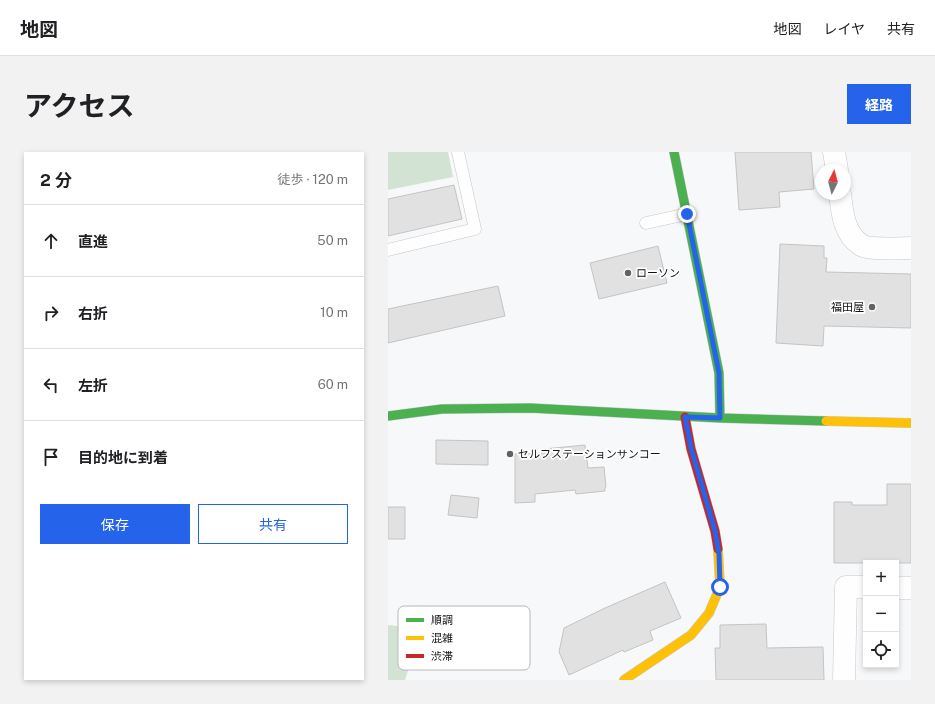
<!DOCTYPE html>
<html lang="ja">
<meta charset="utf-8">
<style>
:root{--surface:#fff;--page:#f2f2f2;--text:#202124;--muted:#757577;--line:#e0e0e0;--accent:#2563eb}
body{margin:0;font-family:"Public Sans","Noto Sans JP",sans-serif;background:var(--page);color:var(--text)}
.controls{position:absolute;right:12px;bottom:12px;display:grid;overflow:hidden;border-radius:0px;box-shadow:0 2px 6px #0003}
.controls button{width:36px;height:36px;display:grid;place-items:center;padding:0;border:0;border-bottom:1px solid var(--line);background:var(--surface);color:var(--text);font:20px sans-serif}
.compass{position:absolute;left:427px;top:12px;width:36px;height:36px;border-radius:50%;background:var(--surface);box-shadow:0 2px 6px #0003;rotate:6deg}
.stop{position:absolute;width:12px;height:12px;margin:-9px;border:3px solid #2563eb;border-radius:50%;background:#fff}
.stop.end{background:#2563eb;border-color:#fff;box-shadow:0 1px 4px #0008}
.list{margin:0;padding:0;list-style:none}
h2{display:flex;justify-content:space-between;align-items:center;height:52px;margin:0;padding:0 16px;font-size:17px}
h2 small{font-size:13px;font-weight:400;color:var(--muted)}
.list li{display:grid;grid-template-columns:26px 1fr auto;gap:12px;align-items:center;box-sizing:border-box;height:72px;padding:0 16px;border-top:1px solid var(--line)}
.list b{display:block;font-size:15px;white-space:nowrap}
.list em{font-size:13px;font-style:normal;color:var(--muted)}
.actions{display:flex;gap:8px;padding:12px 16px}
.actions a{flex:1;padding:9px 0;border:1px solid var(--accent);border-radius:0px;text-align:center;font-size:14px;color:var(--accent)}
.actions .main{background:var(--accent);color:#fff}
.icon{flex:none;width:22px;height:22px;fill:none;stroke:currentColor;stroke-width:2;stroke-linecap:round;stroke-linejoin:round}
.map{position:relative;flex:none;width:523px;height:528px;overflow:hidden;border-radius:0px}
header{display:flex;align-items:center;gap:24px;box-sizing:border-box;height:56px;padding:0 20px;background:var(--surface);border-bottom:1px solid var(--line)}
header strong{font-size:19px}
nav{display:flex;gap:22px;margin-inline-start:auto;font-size:14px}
.intro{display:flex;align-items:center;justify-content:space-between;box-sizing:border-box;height:96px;padding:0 24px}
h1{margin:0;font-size:28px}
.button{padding:10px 18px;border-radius:0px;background:var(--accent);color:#fff;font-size:14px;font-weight:700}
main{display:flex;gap:24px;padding:0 24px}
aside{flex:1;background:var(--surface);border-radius:0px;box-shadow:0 2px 6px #0003}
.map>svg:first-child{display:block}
.green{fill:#d3e3d3}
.building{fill:#e1e1e2;stroke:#c4c4c5}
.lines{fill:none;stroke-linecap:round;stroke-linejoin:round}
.lane-casing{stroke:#c7c8c9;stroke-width:13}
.street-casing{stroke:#c7c8c9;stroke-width:23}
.fast-casing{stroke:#c7c8c9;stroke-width:10}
.slow-casing{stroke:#c7c8c9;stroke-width:10}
.jam-casing{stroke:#c7c8c9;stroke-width:10}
.lane{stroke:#fefefe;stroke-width:12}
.street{stroke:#fefefe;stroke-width:22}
.fast{stroke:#4caf50;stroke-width:9}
.slow{stroke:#ffc107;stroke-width:9}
.jam{stroke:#c62828;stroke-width:9}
.route{stroke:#2563eb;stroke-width:5}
.poi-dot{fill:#626264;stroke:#fff;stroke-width:1.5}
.labels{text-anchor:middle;stroke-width:3.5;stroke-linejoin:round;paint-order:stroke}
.poi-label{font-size:11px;fill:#111213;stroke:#fff;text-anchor:start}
.key{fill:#fff;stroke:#b8b8b8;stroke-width:1}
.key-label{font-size:11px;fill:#111213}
</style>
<header>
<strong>地図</strong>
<nav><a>地図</a><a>レイヤ</a><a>共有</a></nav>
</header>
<div class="intro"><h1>アクセス</h1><a class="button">経路</a></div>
<main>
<aside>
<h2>2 分<small>徒歩 · 120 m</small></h2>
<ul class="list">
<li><svg class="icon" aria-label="ahead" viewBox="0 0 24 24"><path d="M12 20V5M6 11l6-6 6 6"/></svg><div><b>直進</b></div><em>50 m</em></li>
<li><svg class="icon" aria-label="right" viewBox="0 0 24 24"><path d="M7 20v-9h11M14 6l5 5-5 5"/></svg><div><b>右折</b></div><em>10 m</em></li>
<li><svg class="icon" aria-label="left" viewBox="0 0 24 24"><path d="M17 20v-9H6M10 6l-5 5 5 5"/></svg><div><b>左折</b></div><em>60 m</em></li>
<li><svg class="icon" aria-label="arrive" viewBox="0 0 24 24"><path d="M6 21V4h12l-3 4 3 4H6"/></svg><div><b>目的地に到着</b></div></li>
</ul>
<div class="actions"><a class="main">保存</a><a>共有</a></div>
</aside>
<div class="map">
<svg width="523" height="528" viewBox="0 0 523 528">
<rect width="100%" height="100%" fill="#f7f8fa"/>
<path class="green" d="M 0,0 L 60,0 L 65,25 L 0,38 Z
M 45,464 L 59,474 L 70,477 L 79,484 L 79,492 L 65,496 L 53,494 L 32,495 L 26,500 L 17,528 L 0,528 L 0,473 L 9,474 L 30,471 L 36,465 Z"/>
<path class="building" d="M 347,0 L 423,0 L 426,37 L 391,40 L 392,55 L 351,58 Z
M 66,33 L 74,67 L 0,84 L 0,47 Z
M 392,92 L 436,94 L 436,106 L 439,106 L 438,120 L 523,122 L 523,176 L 436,174 L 435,194 L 388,191 Z
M 270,94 L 279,131 L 211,147 L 202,111 Z
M 110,134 L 117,164 L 0,191 L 0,157 Z
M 48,288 L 100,289 L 100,313 L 48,312 Z
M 197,293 L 200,316 L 216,315 L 218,335 L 217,336 L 217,339 L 188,342 L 187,338 L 147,342 L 147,350 L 127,351 L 127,302 L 157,301 L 156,297 Z
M 499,332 L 523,332 L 523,411 L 446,411 L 446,350 L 464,350 L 464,353 L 499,353 Z
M 63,343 L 91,346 L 89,366 L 60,363 Z
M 0,355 L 17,355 L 17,387 L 0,387 Z
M 277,430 L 293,466 L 262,479 L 265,488 L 236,500 L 235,498 L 181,523 L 171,500 L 176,476 L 217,456 Z
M 378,472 L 379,496 L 435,495 L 436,528 L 328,528 L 327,496 L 332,496 L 332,473 Z"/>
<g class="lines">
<g class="lane-casing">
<path id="lane" d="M 258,71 L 299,62
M 0,98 L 87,77 L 70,0"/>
</g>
<g class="street-casing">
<path id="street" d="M 446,0 L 449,18
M 452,42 C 454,60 456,82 473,93 C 481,98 513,96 523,96
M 508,436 L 523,436
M 456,528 L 458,435 L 478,435"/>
</g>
<g class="fast-casing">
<path id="fast" d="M 286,0 L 331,221 L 332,266
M 0,264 L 54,257 L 142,256 L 332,266 L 438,269"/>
</g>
<g class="slow-casing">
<path id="slow" d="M 438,269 L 523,271
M 236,528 L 303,483 L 321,461 L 332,435 L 330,397"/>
</g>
<g class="jam-casing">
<path id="jam" d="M 297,265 L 303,297 L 327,379 L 330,397"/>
</g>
<use href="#lane" class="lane"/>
<use href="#street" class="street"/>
<use href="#fast" class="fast"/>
<use href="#slow" class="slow"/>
<use href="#jam" class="jam"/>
</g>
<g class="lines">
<path class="route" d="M 299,62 L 331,221 L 332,266 L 297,265 L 303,296 L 327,379 L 331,402 L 332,435"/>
</g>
<g class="poi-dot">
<circle cx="240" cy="121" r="4"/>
<circle cx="484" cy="155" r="4"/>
<circle cx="122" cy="302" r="4"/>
</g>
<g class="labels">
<g class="poi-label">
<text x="248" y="125">ローソン</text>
<text x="476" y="159" text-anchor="end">福田屋</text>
<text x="130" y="306">セルフステーションサンコー</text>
</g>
</g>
<rect x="10" y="454" width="132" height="64" rx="6" class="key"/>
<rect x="18" y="466" width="18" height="4" fill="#4caf50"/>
<rect x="18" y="484" width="18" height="4" fill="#ffc107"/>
<rect x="18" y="502" width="18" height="4" fill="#c62828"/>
<g class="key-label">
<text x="43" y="472">順調</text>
<text x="43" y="490">混雑</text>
<text x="43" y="508">渋滞</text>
</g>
</svg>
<div class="controls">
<button>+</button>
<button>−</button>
<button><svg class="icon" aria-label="locate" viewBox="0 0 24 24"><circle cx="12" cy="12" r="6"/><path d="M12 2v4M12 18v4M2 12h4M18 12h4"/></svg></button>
</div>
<svg class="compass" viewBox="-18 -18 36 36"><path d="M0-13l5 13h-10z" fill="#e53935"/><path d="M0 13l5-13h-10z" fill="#757577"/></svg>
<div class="stop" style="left:332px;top:435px"></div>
<div class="stop end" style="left:299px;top:62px"></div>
</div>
</main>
